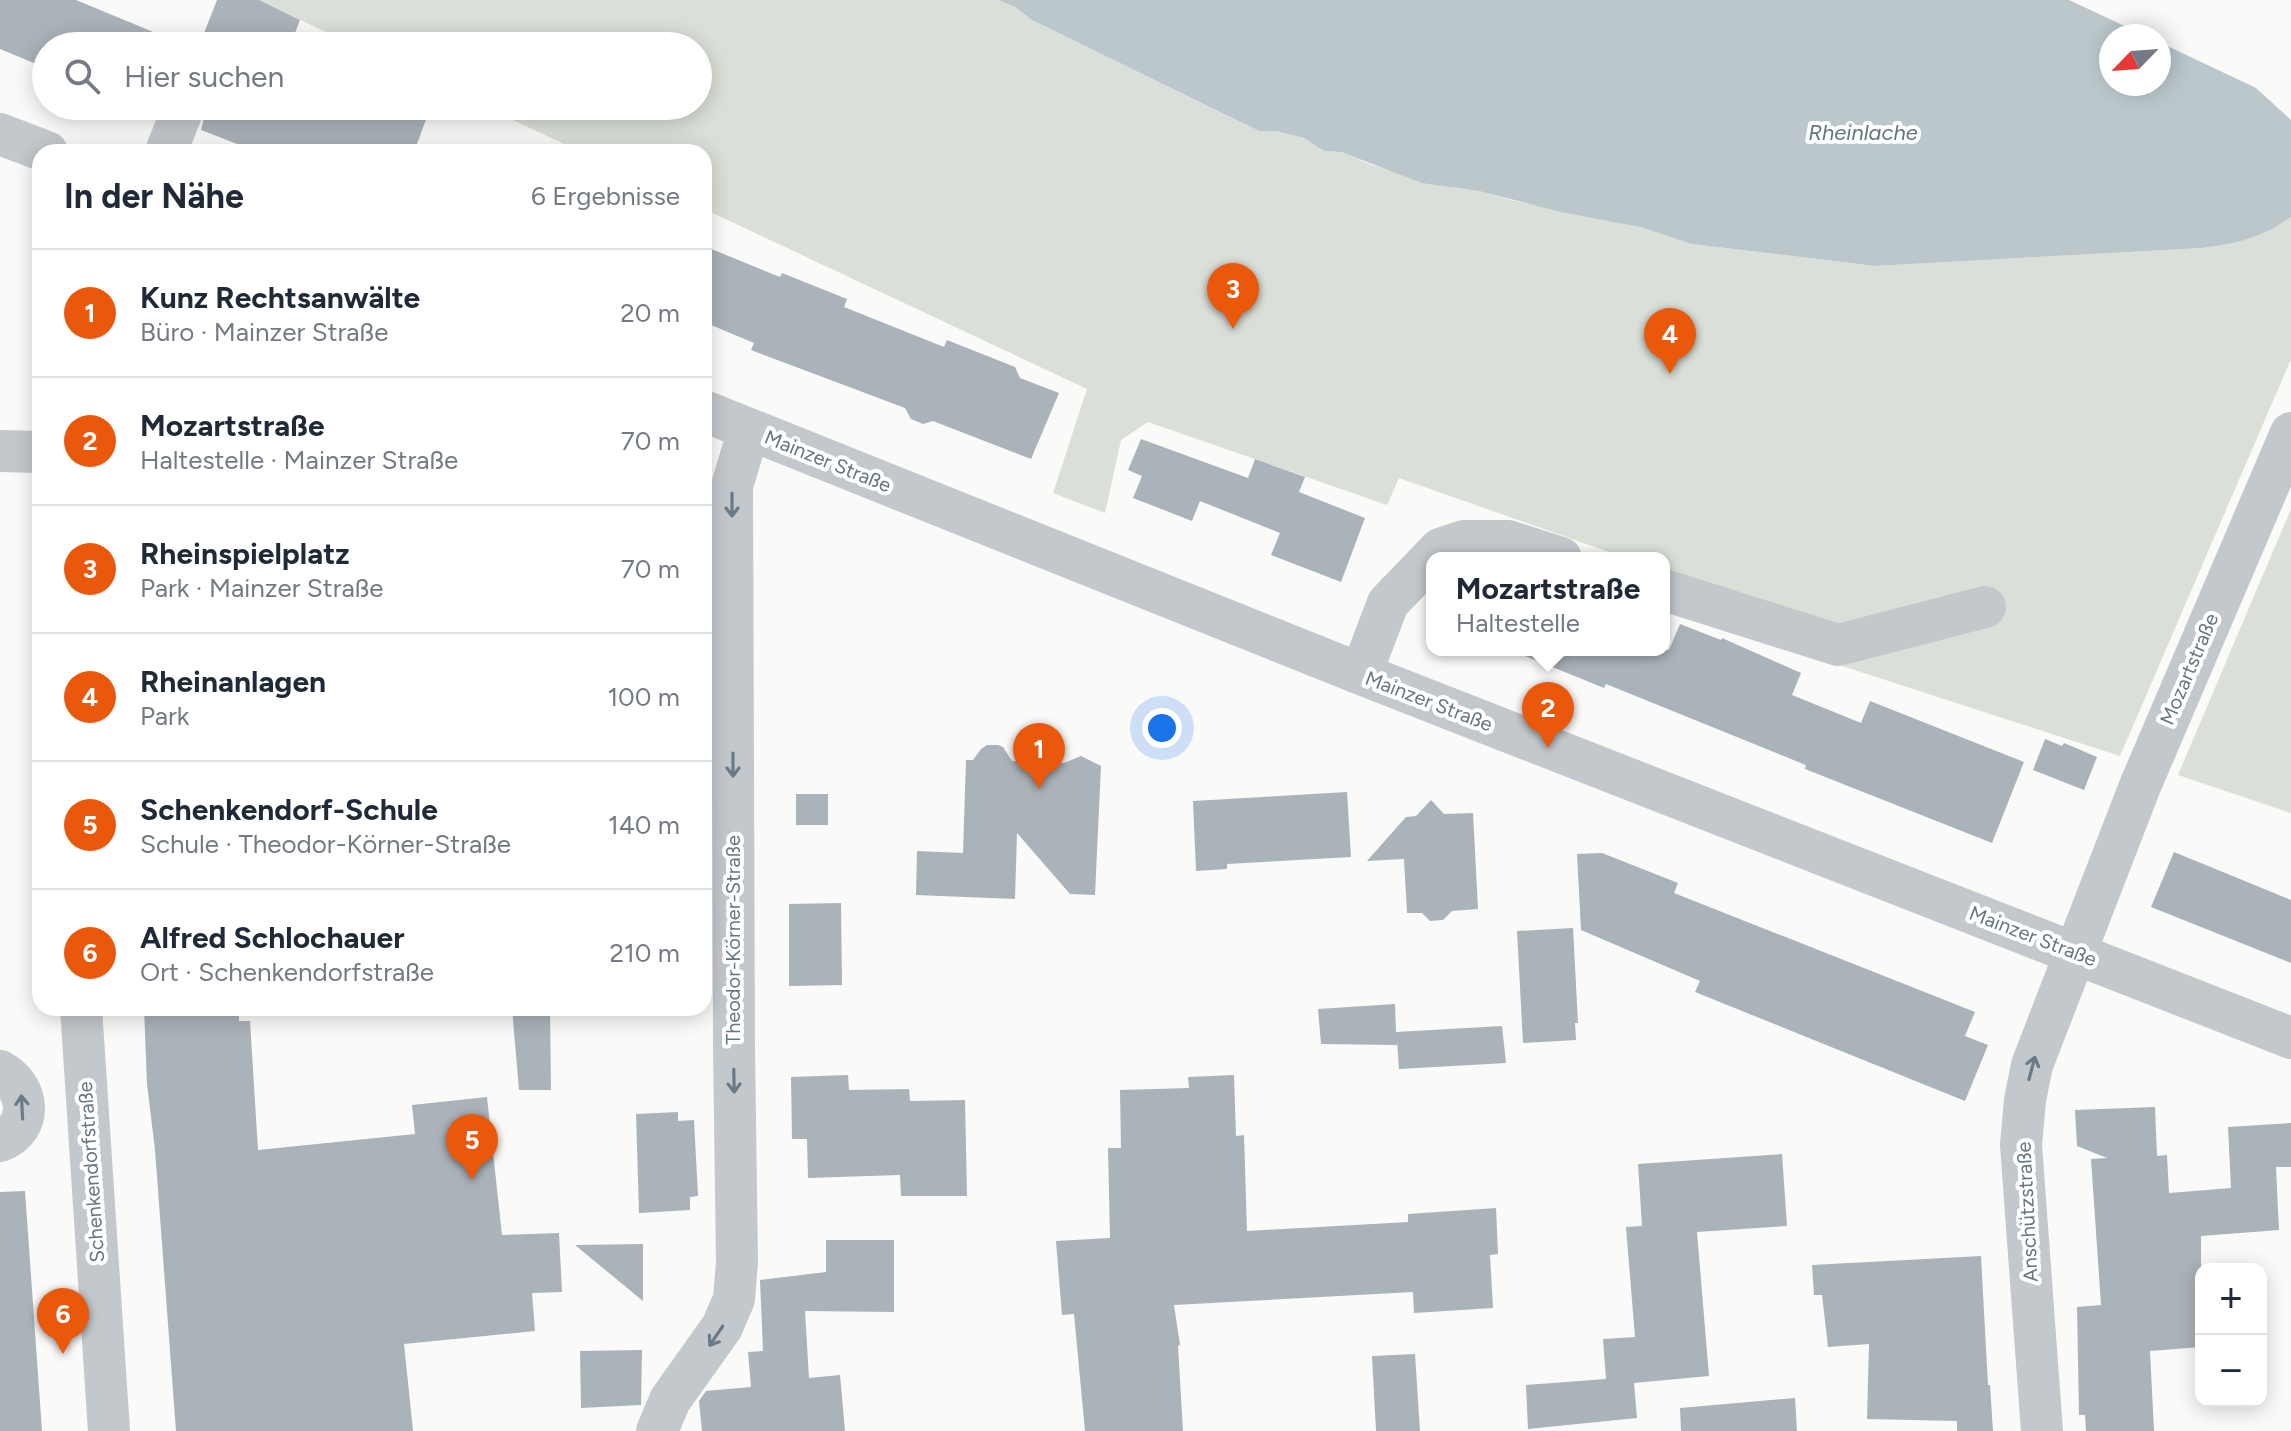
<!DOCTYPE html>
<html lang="de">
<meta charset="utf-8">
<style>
:root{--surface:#fff;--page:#f2f2f3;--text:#1f2937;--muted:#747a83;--line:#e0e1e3;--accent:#ea580c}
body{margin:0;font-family:Figtree,sans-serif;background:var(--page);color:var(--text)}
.controls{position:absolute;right:24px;bottom:24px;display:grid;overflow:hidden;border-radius:16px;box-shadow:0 4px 20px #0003}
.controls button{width:72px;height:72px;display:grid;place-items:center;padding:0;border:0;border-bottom:2px solid var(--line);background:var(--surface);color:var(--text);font:40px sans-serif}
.compass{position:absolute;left:2099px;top:24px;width:72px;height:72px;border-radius:50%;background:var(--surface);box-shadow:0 4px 20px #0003;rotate:245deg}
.you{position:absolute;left:1162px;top:728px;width:28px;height:28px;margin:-20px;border:6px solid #fff;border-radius:50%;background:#1a73e8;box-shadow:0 0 0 12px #1a73e833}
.badge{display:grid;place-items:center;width:52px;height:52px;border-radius:50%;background:var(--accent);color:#fff;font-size:26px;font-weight:700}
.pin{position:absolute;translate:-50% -66px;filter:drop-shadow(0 2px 4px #0008)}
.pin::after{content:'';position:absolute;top:42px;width:28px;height:24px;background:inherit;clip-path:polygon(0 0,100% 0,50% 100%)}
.popup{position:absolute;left:1426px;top:552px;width:244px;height:104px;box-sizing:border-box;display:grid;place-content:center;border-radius:16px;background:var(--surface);filter:drop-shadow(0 2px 6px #0005);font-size:26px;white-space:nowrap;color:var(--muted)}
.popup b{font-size:30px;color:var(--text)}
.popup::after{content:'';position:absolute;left:50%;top:100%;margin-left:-16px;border:16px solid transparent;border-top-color:var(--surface)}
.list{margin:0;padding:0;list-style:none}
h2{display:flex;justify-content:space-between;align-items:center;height:104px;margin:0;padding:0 32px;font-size:34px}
h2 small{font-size:26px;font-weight:400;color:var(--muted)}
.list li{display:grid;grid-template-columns:52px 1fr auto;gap:24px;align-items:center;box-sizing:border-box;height:128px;padding:0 32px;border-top:2px solid var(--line)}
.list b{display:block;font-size:30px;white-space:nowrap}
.list p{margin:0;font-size:26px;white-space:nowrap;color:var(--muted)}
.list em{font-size:26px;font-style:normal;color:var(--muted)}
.icon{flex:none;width:44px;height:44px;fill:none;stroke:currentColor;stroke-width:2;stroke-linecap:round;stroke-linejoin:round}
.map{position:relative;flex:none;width:2291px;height:1431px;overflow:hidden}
.search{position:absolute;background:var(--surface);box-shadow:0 4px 20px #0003;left:32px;top:32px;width:680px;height:88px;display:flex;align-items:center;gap:20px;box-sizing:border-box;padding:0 28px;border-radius:44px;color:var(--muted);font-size:30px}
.panel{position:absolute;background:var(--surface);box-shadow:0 4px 20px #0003;left:32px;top:144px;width:680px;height:872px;border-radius:24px}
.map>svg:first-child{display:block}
.green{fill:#dadfd7}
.water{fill:#bbc7cb}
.building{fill:#aab3b9}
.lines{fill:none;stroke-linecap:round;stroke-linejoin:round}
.minor{stroke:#c3c8cc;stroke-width:42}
.oneway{stroke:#6a7a87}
.labels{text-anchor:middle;stroke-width:8;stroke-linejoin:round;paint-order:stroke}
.street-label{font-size:20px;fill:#657683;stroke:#fff}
.water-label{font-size:22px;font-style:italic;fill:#60757c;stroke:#fff}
</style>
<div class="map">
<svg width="2291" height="1431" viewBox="0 0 2291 1431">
<rect width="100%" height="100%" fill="#fafaf8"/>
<path class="green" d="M 259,0 L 998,0 L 1015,7 L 1032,20 L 1259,131 L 1276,131 L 1304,138 L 1324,151 L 1341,152 L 1372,165 L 1455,188 L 1479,191 L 1511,200 L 1640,227 L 1692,244 L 1875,266 L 2202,248 C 2237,244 2262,236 2291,217 L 2291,359 L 2120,756 L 1833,663 L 1664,571 L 1664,558 L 1626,558 L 1399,478 L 1387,505 L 1148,422 L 1121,440 L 1105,513 L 1053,493 L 1087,389 L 704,209 L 704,152 L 581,152 L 483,106 L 698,106 L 698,46 L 355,46 Z
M 2291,509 L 2291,813 L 2178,775 Z"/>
<path class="water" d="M 998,0 L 2069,0 L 2146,36 L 2111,36 L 2111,84 L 2159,84 L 2159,42 L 2256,88 L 2291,120 L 2291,217 C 2263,237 2237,244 2202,248 L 1875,266 L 1692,244 L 1640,227 L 1561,212 L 1479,191 L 1422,183 L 1341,152 L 1324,151 L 1304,138 L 1276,131 L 1259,131 L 1032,20 L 1015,7 Z"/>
<path class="building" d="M 0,0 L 76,0 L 187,46 L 46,46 L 46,68 L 0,49 Z
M 217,0 L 259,0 L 300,20 L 290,46 L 199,46 Z
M 207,106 L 431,106 L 414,152 L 258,152 L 201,130 Z
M 704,246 L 780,277 L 782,273 L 847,299 L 844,307 L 944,347 L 947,340 L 1015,367 L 1020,378 L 1059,393 L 1031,459 L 933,421 L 923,424 L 911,419 L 905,408 L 751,350 L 754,343 L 704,322 Z
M 1141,439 L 1248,478 L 1255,459 L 1305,477 L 1299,492 L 1365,518 L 1341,582 L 1271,555 L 1280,533 L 1200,501 L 1192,521 L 1133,498 L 1142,476 L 1128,470 Z
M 1680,624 L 1721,640 L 1722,638 L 1801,673 L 1792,695 L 1861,723 L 1870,701 L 2024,762 L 1992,843 L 1805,769 L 1806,765 L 1606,684 L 1604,688 L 1513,651 L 1669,650 Z
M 2045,739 L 2062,746 L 2064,743 L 2097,757 L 2084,790 L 2033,770 Z
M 987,745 L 998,745 L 1003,747 L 1012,761 L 1064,763 L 1081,756 L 1101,766 L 1095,895 L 1070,894 L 1017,833 L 1015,899 L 916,895 L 917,851 L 963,853 L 966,760 L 973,760 L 981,749 Z
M 1347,792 L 1351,857 L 1227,864 L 1227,869 L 1196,871 L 1193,801 Z
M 796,794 L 828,794 L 828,825 L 796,825 Z
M 1431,800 L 1444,814 L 1473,813 L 1478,909 L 1452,911 L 1443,920 L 1430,921 L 1422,913 L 1407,913 L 1404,859 L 1367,861 L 1406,817 L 1416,816 Z
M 2174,852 L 2291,900 L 2291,963 L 2151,907 Z
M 1602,853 L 1678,883 L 1674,893 L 1975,1012 L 1965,1036 L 1988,1045 L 1965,1101 L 1695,992 L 1700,981 L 1581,930 L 1577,854 Z
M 841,903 L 842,985 L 789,986 L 789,904 Z
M 1573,928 L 1578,1023 L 1575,1023 L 1576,1040 L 1523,1043 L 1517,931 Z
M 1395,1004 L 1396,1032 L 1502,1026 L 1506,1063 L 1399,1069 L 1397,1041 L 1397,1045 L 1321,1044 L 1318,1009 Z
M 144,1008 L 239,1008 L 239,1021 L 250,1021 L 258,1150 L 415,1134 L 412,1105 L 487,1097 L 502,1235 L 559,1233 L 562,1292 L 532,1293 L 535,1331 L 404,1344 L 413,1431 L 176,1431 L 155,1150 L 147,1084 Z
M 512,1008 L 550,1008 L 551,1090 L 519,1090 Z
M 848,1075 L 849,1090 L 909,1089 L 910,1101 L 965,1100 L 967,1196 L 901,1196 L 900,1175 L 808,1178 L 807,1139 L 792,1139 L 791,1077 Z
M 1234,1075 L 1236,1136 L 1244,1135 L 1247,1231 L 1408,1222 L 1408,1214 L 1496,1208 L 1498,1254 L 1490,1255 L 1493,1308 L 1414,1313 L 1413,1292 L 1174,1305 L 1180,1345 L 1178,1346 L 1183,1431 L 1085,1431 L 1074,1314 L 1062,1315 L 1056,1241 L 1110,1238 L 1108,1148 L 1121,1148 L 1120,1090 L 1189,1088 L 1188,1077 Z
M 2155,1107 L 2157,1156 L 2167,1155 L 2169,1193 L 2231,1188 L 2228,1127 L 2291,1123 L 2291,1167 L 2276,1167 L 2279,1230 L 2201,1236 L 2201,1347 L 2150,1351 L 2154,1431 L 2086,1431 L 2085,1415 L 2079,1415 L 2077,1307 L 2101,1305 L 2091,1159 L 2107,1158 L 2077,1146 L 2075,1110 Z
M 678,1112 L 678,1121 L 694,1120 L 698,1196 L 690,1197 L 690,1210 L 639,1213 L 636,1114 Z
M 1782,1154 L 1787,1226 L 1697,1232 L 1709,1376 L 1634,1383 L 1637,1418 L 1528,1429 L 1526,1385 L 1606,1379 L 1603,1339 L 1635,1337 L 1626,1227 L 1642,1226 L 1638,1164 Z
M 25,1191 L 42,1431 L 0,1431 L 0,1192 Z
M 826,1240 L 894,1240 L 894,1312 L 805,1311 L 809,1378 L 840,1375 L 845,1431 L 702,1431 L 699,1401 L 706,1391 L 751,1387 L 748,1352 L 763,1351 L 760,1280 L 826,1272 Z
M 643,1244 L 643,1301 L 575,1245 Z
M 1981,1256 L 1988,1385 L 1990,1385 L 1993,1431 L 1957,1431 L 1957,1421 L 1867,1419 L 1869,1344 L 1828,1347 L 1822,1295 L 1814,1295 L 1812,1265 Z
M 642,1350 L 641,1405 L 581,1408 L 580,1351 Z
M 1415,1354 L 1420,1431 L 1376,1431 L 1372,1356 Z
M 1795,1398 L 1797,1431 L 1681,1431 L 1680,1408 Z"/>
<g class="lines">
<path class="minor" d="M 0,134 L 47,152
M 166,152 L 184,106
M 704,411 L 1361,674 L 2291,1038
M 0,451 L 40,452
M 1664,590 L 1838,645 L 1985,607
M 1361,674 L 1388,603 L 1440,549 L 1464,541 L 1508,541 L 1561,558
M 81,1008 L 109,1431
M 0,1071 C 30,1087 34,1128 0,1141
M 657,1431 L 670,1400 L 722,1327 L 734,1299 L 737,1262 L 734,1048 L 732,486 L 749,429
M 2042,1431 L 2021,1145 L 2025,1100 L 2032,1065 L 2140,786 L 2291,433"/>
</g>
<defs><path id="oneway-shaft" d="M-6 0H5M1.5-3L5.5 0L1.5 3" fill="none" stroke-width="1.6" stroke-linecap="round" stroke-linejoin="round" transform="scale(2)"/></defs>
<g class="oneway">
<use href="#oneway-shaft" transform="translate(732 505) rotate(90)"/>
<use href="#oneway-shaft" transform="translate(733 765) rotate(90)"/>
<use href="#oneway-shaft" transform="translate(2032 1068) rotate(-75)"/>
<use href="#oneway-shaft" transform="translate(734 1081) rotate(89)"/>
<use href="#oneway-shaft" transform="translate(22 1107) rotate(-93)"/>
<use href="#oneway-shaft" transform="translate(716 1336) rotate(124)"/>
</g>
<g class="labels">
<g class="street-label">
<text transform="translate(828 461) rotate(22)" y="7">Mainzer Straße</text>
<text transform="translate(2189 669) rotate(-67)" y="7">Mozartstraße</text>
<text transform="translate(1429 701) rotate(21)" y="7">Mainzer Straße</text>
<text transform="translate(2033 936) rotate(21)" y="7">Mainzer Straße</text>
<text transform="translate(733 940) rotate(-90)" y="7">Theodor-Körner-Straße</text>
<text transform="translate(91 1172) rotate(-94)" y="7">Schenkendorfstraße</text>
<text transform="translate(2027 1212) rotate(-93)" y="7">Anschützstraße</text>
</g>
<g class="water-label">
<text x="1863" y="140">Rheinlache</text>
</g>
</g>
</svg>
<div class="controls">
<button>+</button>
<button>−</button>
</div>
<svg class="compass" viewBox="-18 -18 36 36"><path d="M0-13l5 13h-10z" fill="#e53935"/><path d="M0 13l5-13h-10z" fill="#747a83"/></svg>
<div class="you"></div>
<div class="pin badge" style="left:1039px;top:789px">1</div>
<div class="pin badge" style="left:1548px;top:748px">2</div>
<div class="popup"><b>Mozartstraße</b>Haltestelle</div>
<div class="pin badge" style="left:1233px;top:329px">3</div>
<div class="pin badge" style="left:1670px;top:374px">4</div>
<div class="pin badge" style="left:472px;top:1180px">5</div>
<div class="pin badge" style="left:63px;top:1354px">6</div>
<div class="search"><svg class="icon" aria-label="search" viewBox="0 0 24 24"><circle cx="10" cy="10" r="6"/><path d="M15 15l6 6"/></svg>Hier suchen</div>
<section class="panel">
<h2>In der Nähe<small>6 Ergebnisse</small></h2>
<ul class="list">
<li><span class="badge">1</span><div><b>Kunz Rechtsanwälte</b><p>Büro · Mainzer Straße</p></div><em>20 m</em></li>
<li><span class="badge">2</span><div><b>Mozartstraße</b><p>Haltestelle · Mainzer Straße</p></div><em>70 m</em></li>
<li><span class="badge">3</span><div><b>Rheinspielplatz</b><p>Park · Mainzer Straße</p></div><em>70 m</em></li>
<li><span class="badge">4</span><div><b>Rheinanlagen</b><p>Park</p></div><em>100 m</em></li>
<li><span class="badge">5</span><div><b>Schenkendorf-Schule</b><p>Schule · Theodor-Körner-Straße</p></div><em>140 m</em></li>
<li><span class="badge">6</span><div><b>Alfred Schlochauer</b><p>Ort · Schenkendorfstraße</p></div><em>210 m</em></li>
</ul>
</section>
</div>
